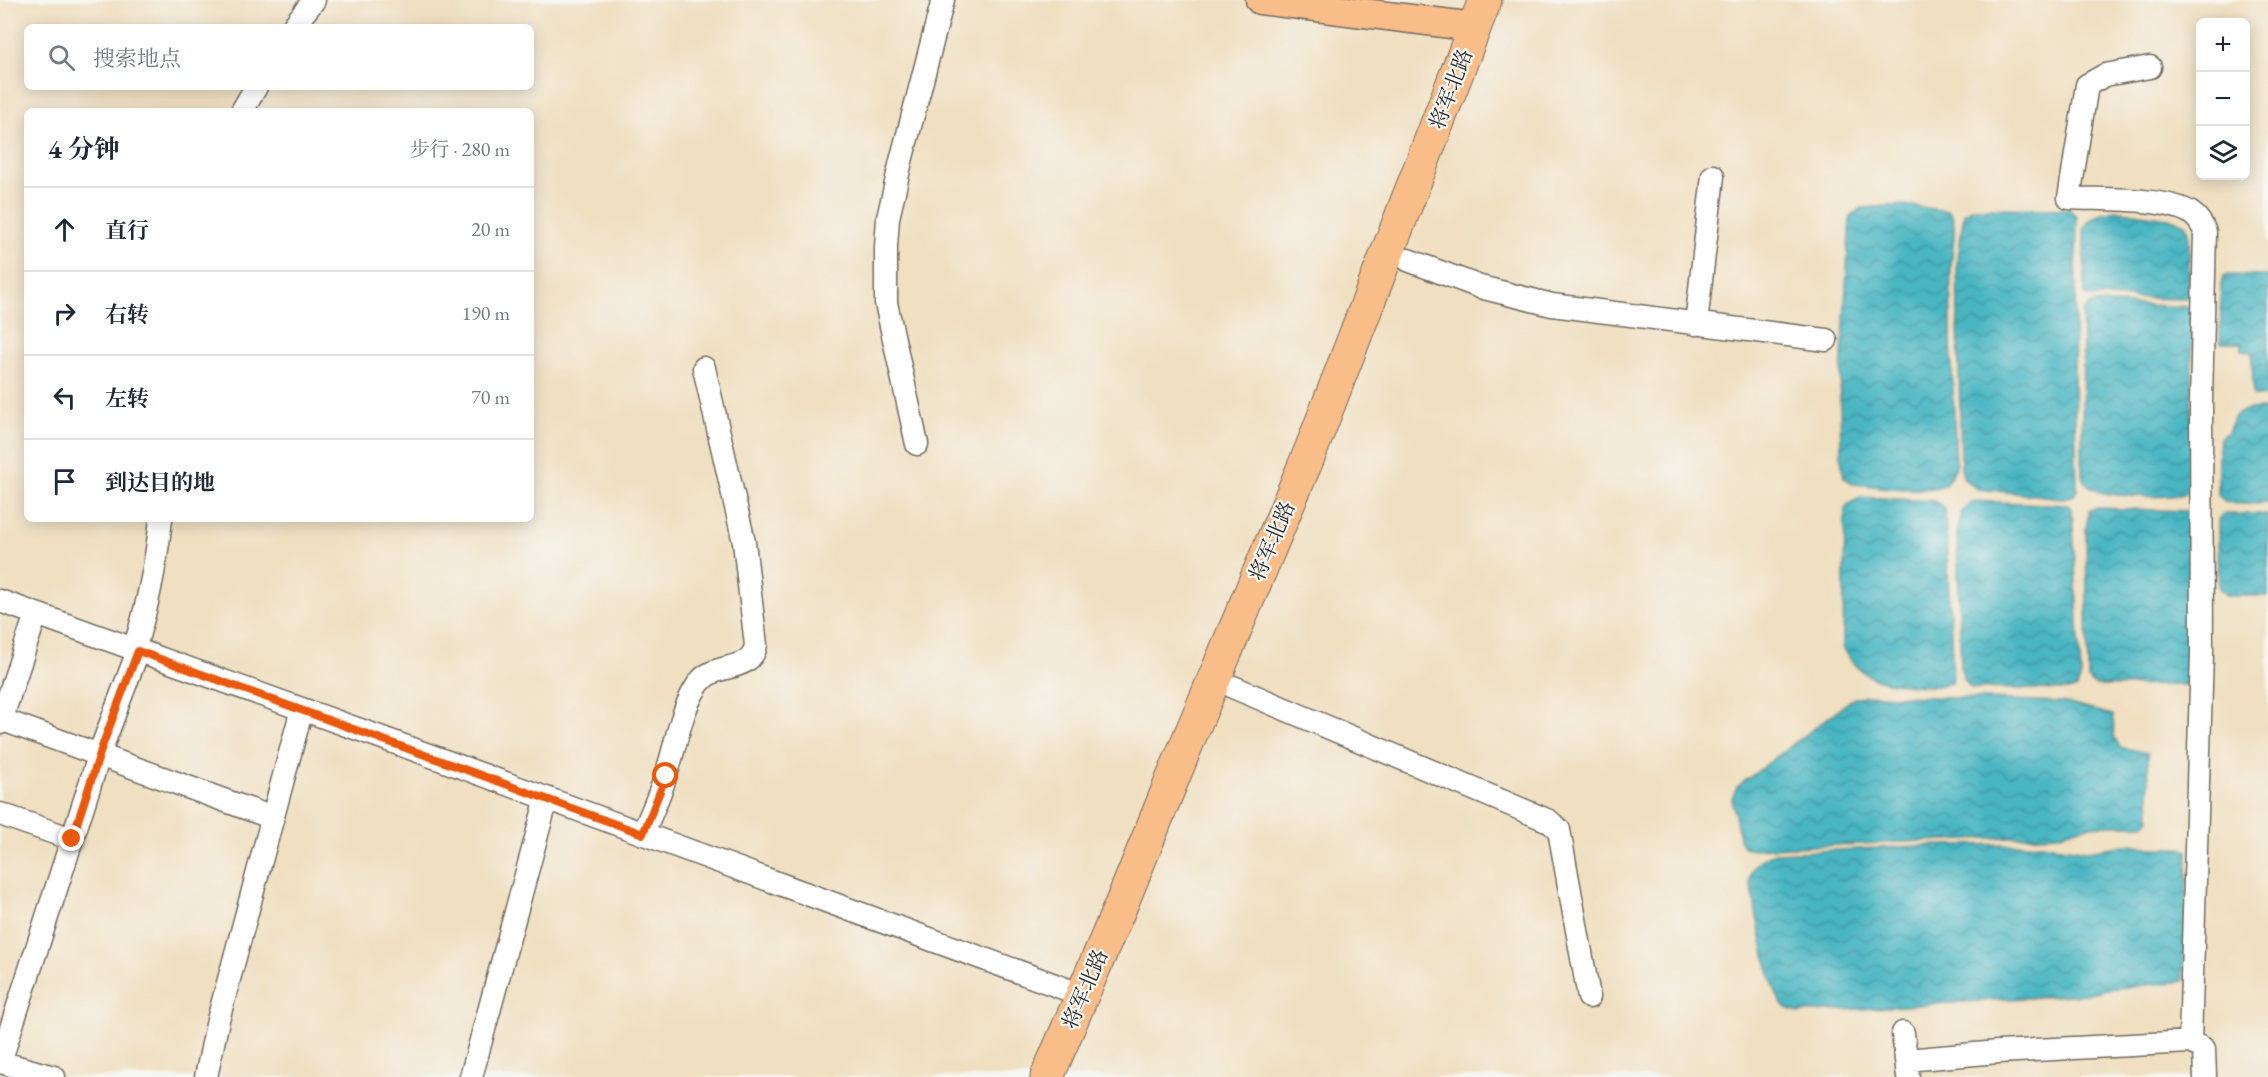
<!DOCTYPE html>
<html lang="zh">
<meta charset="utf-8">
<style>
:root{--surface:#fff;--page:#f6f6f7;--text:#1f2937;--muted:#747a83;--line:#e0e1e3}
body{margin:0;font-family:"EB Garamond","Noto Serif SC",serif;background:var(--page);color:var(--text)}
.controls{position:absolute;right:18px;top:18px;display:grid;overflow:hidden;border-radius:9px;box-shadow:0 3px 15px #0003}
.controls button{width:54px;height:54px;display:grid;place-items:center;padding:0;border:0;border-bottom:2px solid var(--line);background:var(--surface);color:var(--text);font:30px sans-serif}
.stop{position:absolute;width:18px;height:18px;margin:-14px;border:4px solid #ea580c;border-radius:50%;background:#fff}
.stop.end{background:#ea580c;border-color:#fff;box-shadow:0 2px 6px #0008}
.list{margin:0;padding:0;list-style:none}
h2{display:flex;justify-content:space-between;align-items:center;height:78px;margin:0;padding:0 24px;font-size:26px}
h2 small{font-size:20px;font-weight:400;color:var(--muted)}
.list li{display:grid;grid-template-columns:39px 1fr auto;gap:18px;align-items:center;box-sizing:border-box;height:84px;padding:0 24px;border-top:2px solid var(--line)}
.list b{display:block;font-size:22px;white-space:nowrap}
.list em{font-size:20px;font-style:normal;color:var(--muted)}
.icon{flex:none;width:33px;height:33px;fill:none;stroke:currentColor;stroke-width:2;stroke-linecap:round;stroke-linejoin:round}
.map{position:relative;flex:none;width:2268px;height:1077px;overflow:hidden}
.search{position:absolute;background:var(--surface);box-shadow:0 3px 15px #0003;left:24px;top:24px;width:510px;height:66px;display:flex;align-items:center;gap:15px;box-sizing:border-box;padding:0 21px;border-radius:9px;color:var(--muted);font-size:22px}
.panel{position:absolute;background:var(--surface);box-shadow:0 3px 15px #0003;left:24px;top:108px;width:510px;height:414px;border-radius:9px}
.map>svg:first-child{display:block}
.water{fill:url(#water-waves);stroke:#3a7076;stroke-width:1.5}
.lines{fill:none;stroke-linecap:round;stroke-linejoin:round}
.minor-casing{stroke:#706a5f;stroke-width:25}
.major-casing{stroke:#706a5f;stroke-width:31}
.highway-casing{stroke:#706a5f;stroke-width:35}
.minor{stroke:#fff;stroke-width:22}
.major{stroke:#f8bd89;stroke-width:28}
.highway{stroke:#f8bd89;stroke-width:33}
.route{stroke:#ea580c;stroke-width:8}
.labels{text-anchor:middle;stroke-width:4.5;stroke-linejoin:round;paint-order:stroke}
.street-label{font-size:21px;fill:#2b2b2b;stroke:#f6f6f2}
</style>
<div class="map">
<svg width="2268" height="1077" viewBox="0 0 2268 1077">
<defs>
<pattern id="water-waves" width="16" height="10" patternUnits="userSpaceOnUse" patternTransform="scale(1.5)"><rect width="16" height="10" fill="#48b6c2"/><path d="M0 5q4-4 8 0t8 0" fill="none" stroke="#3c949e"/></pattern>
</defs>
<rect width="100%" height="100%" fill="#f6f6f2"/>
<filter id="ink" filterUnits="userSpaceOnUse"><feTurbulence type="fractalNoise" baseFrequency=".0167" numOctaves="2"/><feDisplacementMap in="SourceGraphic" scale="12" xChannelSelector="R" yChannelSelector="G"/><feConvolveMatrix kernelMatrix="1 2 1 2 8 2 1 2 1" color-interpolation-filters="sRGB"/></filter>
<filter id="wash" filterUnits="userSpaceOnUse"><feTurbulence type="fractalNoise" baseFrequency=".008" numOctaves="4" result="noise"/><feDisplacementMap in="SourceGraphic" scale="24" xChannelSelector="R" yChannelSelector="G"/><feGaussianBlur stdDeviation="1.35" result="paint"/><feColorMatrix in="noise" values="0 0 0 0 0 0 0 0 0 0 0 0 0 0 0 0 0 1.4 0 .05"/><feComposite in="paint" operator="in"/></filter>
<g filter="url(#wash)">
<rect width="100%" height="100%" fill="#f0dfc0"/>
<path class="water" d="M 1904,205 L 1948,211 C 1960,219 1951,254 1951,268 C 1949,335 1954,401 1956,467 L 1945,485 C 1917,494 1882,486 1853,484 L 1844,477 L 1841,457 L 1840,392 L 1850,216 L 1862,208 Z
M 1973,208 L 2069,209 L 2077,216 L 2074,379 L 2077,490 L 2074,495 L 2063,498 L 1977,489 L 1964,479 L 1961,469 L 1957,264 L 1964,213 Z
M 2115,210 L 2174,219 L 2186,225 L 2189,232 L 2189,295 L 2186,299 L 2089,297 L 2085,293 L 2084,229 C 2090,216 2101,213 2115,210 Z
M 2225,275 L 2268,276 L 2268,396 L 2253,396 L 2252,352 L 2242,351 L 2242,343 L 2220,343 L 2221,282 Z
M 2093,303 L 2193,307 L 2190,492 C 2177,499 2108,497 2095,490 C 2088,487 2085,482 2082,476 L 2083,313 L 2088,306 Z
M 2248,409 L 2268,409 L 2268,503 C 2254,503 2225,509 2218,494 L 2218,450 L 2219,439 L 2228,432 L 2235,415 Z
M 1861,497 L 1934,501 L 1943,506 L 1945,510 L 1953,678 L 1951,683 C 1938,688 1927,686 1914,685 C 1882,683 1858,679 1843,647 L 1845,510 L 1847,505 Z
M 1972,501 L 2067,505 L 2072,508 L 2081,676 L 2077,688 L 2072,690 L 1971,688 L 1964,680 L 1961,670 L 1957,529 L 1962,512 Z
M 2097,508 L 2187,511 L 2191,513 L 2193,517 L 2188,683 L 2183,685 L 2095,686 L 2088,679 L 2086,530 L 2089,510 Z
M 2222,514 L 2268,514 L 2268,596 L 2227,596 L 2219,588 L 2218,520 Z
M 1875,695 L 2061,702 L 2113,715 L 2114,737 L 2120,747 L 2148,753 L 2150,820 L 2144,825 C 2117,826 2083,821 2059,835 L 1752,849 L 1745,847 L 1740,842 L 1732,799 L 1737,787 L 1855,697 Z
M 2041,844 L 2087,851 L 2132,844 L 2151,848 L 2181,848 L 2188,851 L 2183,981 L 2107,989 L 2086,994 L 1799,1013 C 1793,1011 1787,1009 1783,1005 C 1768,988 1755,905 1750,879 C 1753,864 1761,857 1776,853 L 1939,845 Z"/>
</g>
<g filter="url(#ink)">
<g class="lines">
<g class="minor-casing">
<path id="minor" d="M 293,27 L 314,0
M 2150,67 L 2105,75 L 2087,85 L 2069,198 C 2101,200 2165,197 2191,213 C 2198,218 2202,224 2205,232 L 2201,402 L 2202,654 L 2190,1042
M 242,111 L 256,87
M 1408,260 L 1480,287 L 1552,305 L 1826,340
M 1696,324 L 1713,176
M 917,444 L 886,303 L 886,247 L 888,218 L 901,161 L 943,0
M 0,601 L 377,736 L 1082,995
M 134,649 C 148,606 156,564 161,519
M 1233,687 L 1549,821 L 1559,830 L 1589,997
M 0,719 L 273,818
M 0,723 L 36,614
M 0,814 L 72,839
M 643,834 C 650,815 659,797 665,778 C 676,747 680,710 699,683 C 714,661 751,674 756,645 L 744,542 L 704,368
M 1903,1033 L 1908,1077
M 1906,1060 L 1998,1052 L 2190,1042 L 2204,1049 L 2205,1077
M 54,1077 L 0,1062 L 103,744 L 138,651
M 206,1077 L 218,1020 L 302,709
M 471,1077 L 547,798"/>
</g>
<g class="major-casing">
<path id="major" d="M 1260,0 L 1475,27"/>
</g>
<g class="highway-casing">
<path id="highway" d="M 1047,1077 L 1121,905 L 1190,736 L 1311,450 L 1485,0"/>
</g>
<use href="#minor" class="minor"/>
<use href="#major" class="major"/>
<use href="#highway" class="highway"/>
</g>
</g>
<g class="lines" filter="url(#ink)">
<path class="route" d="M 72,839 L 103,744 L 138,651 L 643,834 L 666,776"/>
</g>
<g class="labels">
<g class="street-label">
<text transform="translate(1451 89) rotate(-69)" y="7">将军北路</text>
<text transform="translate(1272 541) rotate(-67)" y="7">将军北路</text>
<text transform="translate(1085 989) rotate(-67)" y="7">将军北路</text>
</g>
</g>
</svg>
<div class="controls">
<button>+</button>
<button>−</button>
<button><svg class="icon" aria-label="layers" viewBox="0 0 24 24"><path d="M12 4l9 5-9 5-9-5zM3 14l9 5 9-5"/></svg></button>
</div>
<div class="stop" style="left:666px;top:776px"></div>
<div class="stop end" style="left:72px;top:839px"></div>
<div class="search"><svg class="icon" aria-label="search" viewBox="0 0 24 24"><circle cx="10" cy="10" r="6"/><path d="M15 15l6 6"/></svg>搜索地点</div>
<section class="panel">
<h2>4 分钟<small>步行 · 280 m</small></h2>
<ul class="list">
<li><svg class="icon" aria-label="ahead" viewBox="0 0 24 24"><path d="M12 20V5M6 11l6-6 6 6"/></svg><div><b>直行</b></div><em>20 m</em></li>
<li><svg class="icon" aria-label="right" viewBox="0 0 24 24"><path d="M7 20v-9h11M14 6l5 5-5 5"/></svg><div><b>右转</b></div><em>190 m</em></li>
<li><svg class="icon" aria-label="left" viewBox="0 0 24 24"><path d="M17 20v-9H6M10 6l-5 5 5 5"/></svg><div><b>左转</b></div><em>70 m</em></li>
<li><svg class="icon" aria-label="arrive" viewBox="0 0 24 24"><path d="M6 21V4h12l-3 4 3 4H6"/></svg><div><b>到达目的地</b></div></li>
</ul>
</section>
</div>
